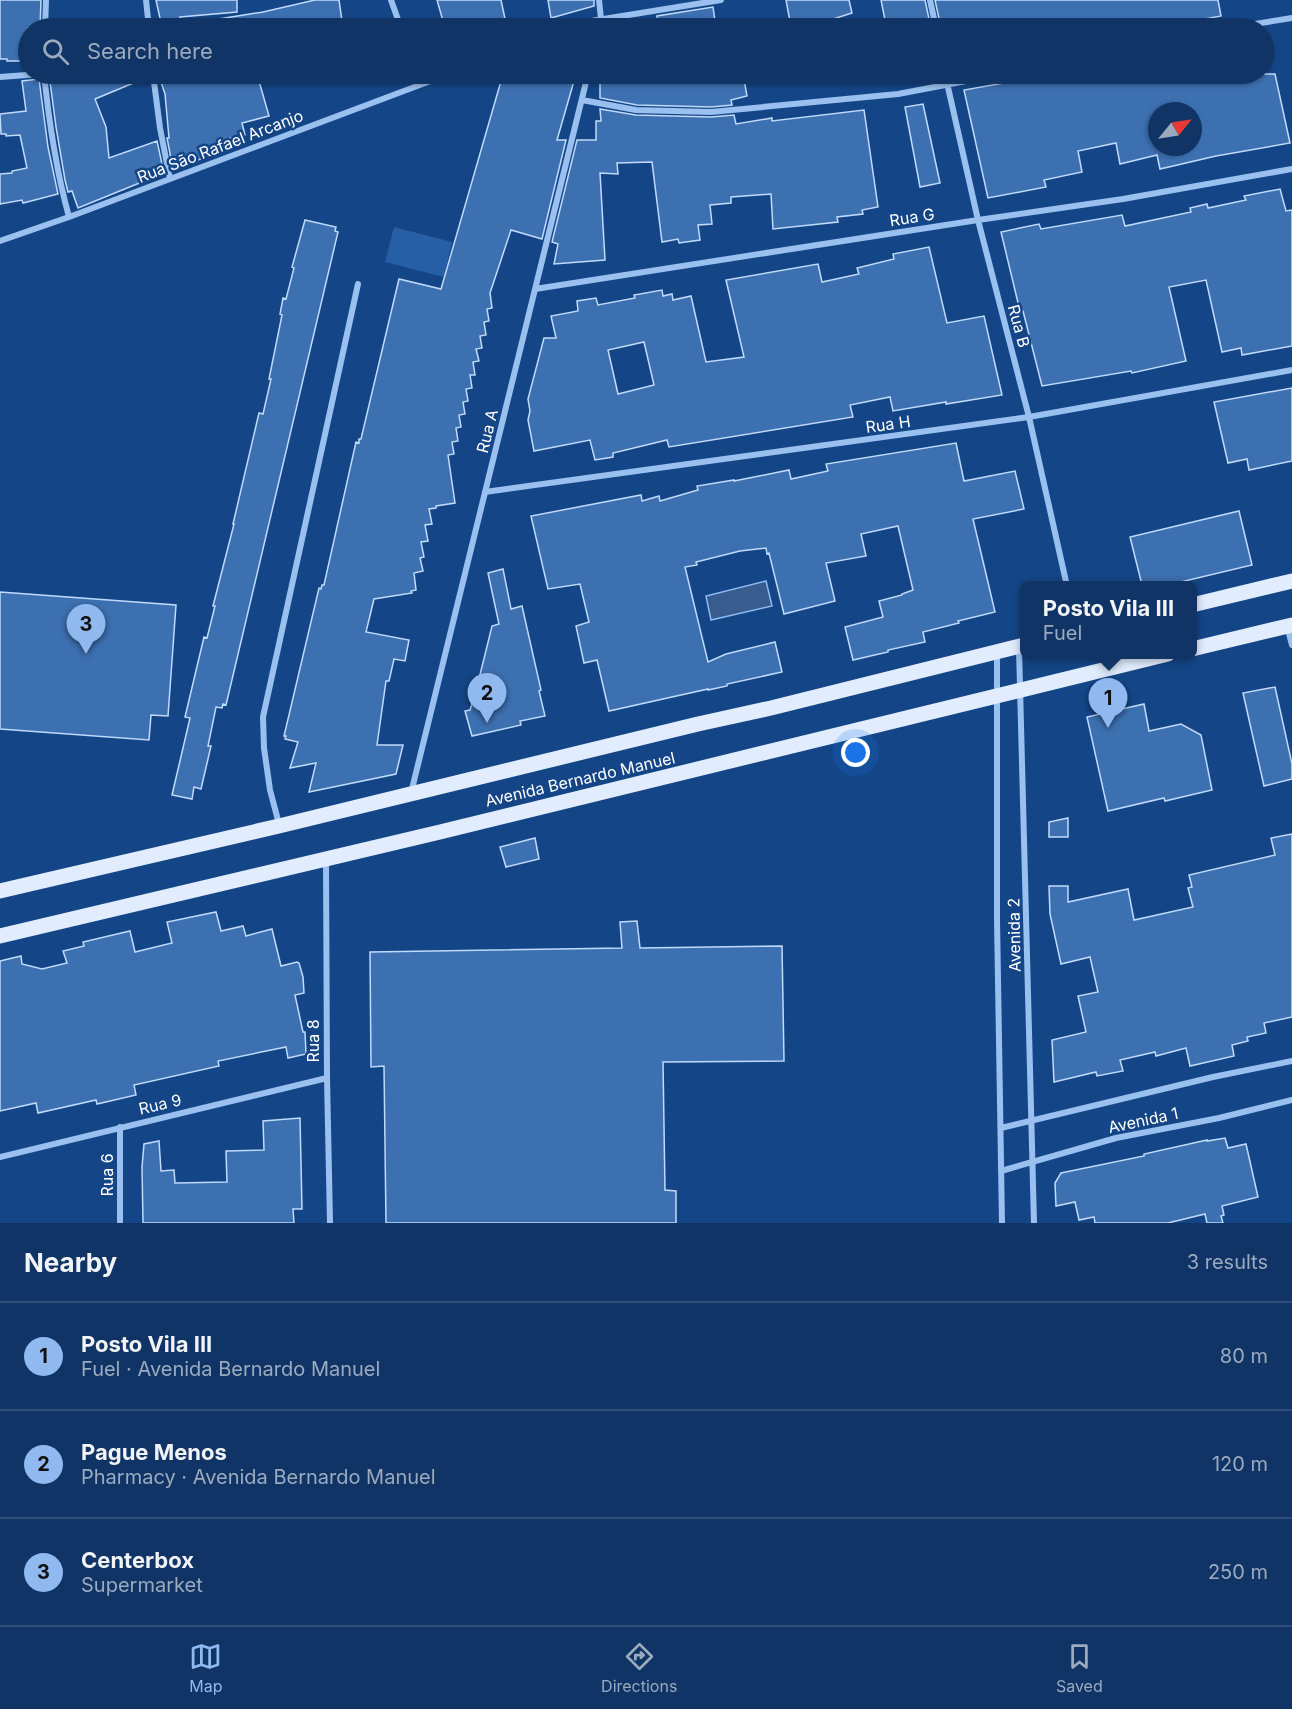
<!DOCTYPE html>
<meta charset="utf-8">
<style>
:root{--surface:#0f3465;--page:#183c6b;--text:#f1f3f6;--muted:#9baabf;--line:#2f4f79;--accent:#90b9f0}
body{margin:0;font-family:Inter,sans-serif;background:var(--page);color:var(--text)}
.compass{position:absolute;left:1148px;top:102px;width:54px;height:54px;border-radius:50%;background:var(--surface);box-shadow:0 2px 4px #0004;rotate:60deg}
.you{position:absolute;left:856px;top:753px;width:21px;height:21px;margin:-15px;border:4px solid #fff;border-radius:50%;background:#1a73e8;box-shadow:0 0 0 9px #1a73e833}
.badge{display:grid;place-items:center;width:39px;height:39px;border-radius:50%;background:var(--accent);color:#111;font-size:20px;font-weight:700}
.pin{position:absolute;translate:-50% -50px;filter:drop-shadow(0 2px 3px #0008)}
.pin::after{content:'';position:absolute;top:32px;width:21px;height:18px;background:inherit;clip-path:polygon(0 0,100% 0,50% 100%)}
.popup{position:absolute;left:1020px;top:581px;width:177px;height:78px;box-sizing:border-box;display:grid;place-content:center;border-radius:9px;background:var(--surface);filter:drop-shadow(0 2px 4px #0005);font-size:20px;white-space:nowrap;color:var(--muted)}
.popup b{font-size:22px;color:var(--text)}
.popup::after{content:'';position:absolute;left:50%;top:100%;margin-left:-12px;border:12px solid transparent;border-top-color:var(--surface)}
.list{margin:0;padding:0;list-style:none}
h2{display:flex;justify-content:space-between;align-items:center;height:78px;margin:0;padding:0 24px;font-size:26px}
h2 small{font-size:20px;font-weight:400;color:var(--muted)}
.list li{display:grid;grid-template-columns:39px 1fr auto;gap:18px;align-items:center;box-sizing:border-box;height:108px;padding:0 24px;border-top:2px solid var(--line)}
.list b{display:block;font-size:22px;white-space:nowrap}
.list p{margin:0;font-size:20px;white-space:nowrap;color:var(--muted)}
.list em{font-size:20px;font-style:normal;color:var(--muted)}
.icon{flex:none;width:33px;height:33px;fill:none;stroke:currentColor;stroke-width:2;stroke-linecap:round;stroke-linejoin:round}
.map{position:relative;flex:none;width:1292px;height:1223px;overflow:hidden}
.search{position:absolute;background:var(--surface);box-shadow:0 2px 4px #0004;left:18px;right:18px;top:18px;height:66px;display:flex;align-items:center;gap:15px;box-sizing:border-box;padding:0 21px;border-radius:33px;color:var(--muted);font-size:22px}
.sheet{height:402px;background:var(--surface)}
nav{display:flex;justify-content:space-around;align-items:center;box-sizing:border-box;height:84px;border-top:2px solid var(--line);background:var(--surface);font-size:16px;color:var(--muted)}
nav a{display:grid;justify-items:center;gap:3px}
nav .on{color:var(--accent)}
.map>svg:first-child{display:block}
.green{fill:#275fa6}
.water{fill:#385c8d;stroke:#8cbaf2;stroke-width:1.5}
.building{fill:#3d70b1;stroke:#c0dafb;stroke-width:1.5;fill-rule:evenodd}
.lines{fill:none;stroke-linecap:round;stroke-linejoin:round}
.minor{stroke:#9ac0ef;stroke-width:6}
.primary{stroke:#e1edff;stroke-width:15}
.labels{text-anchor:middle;stroke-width:5;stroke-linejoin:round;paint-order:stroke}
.street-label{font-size:16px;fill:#fff;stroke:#144687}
</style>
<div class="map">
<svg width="1292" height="1223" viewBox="0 0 1292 1223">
<rect width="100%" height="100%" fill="#144687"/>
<path class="green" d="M 394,227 L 452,242 L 444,277 L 385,262 Z"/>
<path class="water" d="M 766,581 L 772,606 L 711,620 L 706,596 Z"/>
<path class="building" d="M 0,0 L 41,0 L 40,28 L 28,28 L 28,61 L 7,61 L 7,59 L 0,59 Z
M 156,0 L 237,0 L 237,12 L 180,17 L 180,21 L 161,23 Z
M 315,0 L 339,0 L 343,28 L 219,28 L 219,19 L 263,12 Z
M 437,0 L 501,0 L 507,28 L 466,28 L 465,24 L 445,28 Z
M 548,0 L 594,0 L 594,6 L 551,18 Z
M 786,0 L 849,0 L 852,13 L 830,20 L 831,28 L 812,28 L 811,23 L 791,27 Z
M 881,0 L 925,0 L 931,28 L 906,28 L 905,21 L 886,25 Z
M 935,0 L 1218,0 L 1221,16 L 1178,24 L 1178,22 L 1147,28 L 941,28 Z
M 713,7 L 716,28 L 658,28 L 657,16 Z
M 49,74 L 80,74 L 82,82 L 111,74 L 148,74 L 148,77 L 95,99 L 106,127 L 109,158 L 157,141 L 164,173 L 78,208 L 72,191 L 68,192 L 65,180 L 56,127 Z
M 194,74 L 229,74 L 230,81 L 257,74 L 269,116 L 242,123 L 245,135 L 218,141 L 220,152 L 173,169 L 167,138 L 169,138 L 165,94 L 161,82 Z
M 503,74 L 576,74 L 557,140 L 566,140 L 542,239 L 511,230 L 490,293 L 492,308 L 487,309 L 489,321 L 484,322 L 486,335 L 480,336 L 482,348 L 476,349 L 479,361 L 473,362 L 475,375 L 470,375 L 472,388 L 466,389 L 468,401 L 463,402 L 465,414 L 459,415 L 461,427 L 456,428 L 458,441 L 452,442 L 454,454 L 448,455 L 455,503 L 436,506 L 436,508 L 429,509 L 432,524 L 425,525 L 428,541 L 421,542 L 424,557 L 420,558 L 423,571 L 414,573 L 416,590 L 411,591 L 412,593 L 374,599 L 366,632 L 409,640 L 405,661 L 394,659 L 389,681 L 386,681 L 377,745 L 403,745 L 396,774 L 309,792 L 316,763 L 290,768 L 298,742 L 285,739 L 286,736 L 284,736 L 319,588 L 321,589 L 322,585 L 324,585 L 356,442 L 359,443 L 359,439 L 361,439 L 399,279 L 441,289 Z
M 600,74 L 743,74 L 747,96 L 731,100 L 732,105 L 711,107 L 637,105 L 600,98 Z
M 1054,74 L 1275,74 L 1290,143 L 1216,156 L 1160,169 L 1157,155 L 1120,164 L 1116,143 L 1078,151 L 1082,172 L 1044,180 L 1046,187 L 988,198 L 964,90 ZM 1157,111 L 1193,111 L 1193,147 L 1157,147 Z
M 39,79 L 48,147 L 58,194 L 23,203 L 22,200 L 0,204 L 0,174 L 12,173 L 12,171 L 27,168 L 20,135 L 6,136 L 6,134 L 1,134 L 0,114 L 26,111 L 22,81 Z
M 923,104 L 940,183 L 920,187 L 905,107 Z
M 600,109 L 636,115 L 711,117 L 734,115 L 736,124 L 772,118 L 772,121 L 864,110 L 878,207 L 862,210 L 863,214 L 837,217 L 838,222 L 773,229 L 771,194 L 731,197 L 731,203 L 710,205 L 712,224 L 698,225 L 700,240 L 679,243 L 678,239 L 662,242 L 652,162 L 617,163 L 618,174 L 600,173 L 605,260 L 554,264 L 558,244 L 552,242 L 577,140 L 596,140 L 596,121 L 601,121 Z
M 1280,189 L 1286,211 L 1292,210 L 1292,346 L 1242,355 L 1241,348 L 1222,352 L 1206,280 L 1169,287 L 1186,361 L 1132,373 L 1131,371 L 1042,386 L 1023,311 L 1020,311 L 1001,232 L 1039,224 L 1041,229 L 1122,215 L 1125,226 L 1191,212 L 1190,208 L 1207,204 L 1208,208 L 1246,200 L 1244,196 Z
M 305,220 L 336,227 L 335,231 L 338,232 L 226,705 L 223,704 L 222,708 L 216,707 L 208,746 L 211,746 L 201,789 L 194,787 L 192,799 L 172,795 L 190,718 L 185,717 L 204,637 L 207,638 L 215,606 L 213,606 L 234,524 L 233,524 L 259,413 L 263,414 L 271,379 L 269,379 L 282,315 L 280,314 L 283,298 L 286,299 L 294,268 L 292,267 Z
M 929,247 L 947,323 L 984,316 L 1002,395 L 946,404 L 946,402 L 893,411 L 890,397 L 850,405 L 853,417 L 669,447 L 667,440 L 613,453 L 613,457 L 595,460 L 590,440 L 534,451 L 528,420 L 530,411 L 528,399 L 544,338 L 556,338 L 551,316 L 578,311 L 577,301 L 596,298 L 598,305 L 635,298 L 634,295 L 662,290 L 663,296 L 672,294 L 673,300 L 691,296 L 706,362 L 744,357 L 726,280 L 818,264 L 822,282 L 859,274 L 857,268 L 894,259 L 893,254 ZM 644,342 L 654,385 L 618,394 L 608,350 Z
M 1292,388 L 1292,461 L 1249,470 L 1247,459 L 1228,463 L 1214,402 Z
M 956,443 L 964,481 L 1015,471 L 1024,509 L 973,519 L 995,612 L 958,621 L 959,623 L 923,632 L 925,642 L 888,650 L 888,652 L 853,660 L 845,627 L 883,617 L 879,601 L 902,595 L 902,594 L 913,590 L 898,526 L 861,534 L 866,556 L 826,563 L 835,601 L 784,614 L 769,553 L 767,554 L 766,548 L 740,551 L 696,562 L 697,565 L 685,567 L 708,662 L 726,654 L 775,642 L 782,672 L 727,684 L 727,686 L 708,690 L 708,689 L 609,711 L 597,660 L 584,663 L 576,626 L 589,622 L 580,584 L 548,589 L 531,516 L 641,495 L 642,501 L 659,496 L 660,501 L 698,490 L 697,486 L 734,480 L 734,481 L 789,470 L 791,479 L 828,471 L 826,464 Z
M 1239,511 L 1252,565 L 1168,585 L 1142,585 L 1130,537 Z
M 503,569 L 511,609 L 522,606 L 541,690 L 539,691 L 545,716 L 520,721 L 521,725 L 472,736 L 465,711 L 470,710 L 476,691 L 492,626 L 499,624 L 488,573 Z
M 0,592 L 176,605 L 168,716 L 151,715 L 149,740 L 0,729 Z
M 1275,687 L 1292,764 L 1292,779 L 1264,786 L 1243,693 Z
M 1144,704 L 1149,731 L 1181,724 L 1201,735 L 1212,790 L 1165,801 L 1164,798 L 1108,811 L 1087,717 Z
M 1068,818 L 1068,837 L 1049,837 L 1049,822 Z
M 1292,834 L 1292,1017 L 1264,1023 L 1266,1033 L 1247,1037 L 1248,1041 L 1232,1045 L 1234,1056 L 1190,1066 L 1186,1048 L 1156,1056 L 1155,1052 L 1120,1060 L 1123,1071 L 1097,1076 L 1096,1072 L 1054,1082 L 1052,1040 L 1086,1032 L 1078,996 L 1098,992 L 1090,957 L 1061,964 L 1050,914 L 1049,886 L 1068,886 L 1068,902 L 1128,889 L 1134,920 L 1193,907 L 1188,888 L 1192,887 L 1189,875 L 1275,855 L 1271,838 Z
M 535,838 L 539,859 L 506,867 L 500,847 Z
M 216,912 L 221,931 L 243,926 L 246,936 L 272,929 L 281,966 L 297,962 L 299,963 L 303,977 L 304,993 L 295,995 L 303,1032 L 305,1032 L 306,1054 L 288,1058 L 286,1047 L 218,1061 L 219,1066 L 134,1085 L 136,1095 L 97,1104 L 96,1100 L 38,1113 L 36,1103 L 0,1111 L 0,961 L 21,956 L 22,964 L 42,969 L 67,963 L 63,951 L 84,946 L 83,942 L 130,931 L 135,952 L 172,943 L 167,922 Z
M 637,921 L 640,948 L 782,946 L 784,1061 L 663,1062 L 665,1190 L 676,1191 L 676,1223 L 386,1223 L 384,1066 L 371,1067 L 370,952 L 622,948 L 620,922 Z
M 300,1118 L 302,1209 L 293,1209 L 294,1223 L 143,1223 L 142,1167 L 144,1144 L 159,1141 L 161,1171 L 174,1170 L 175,1183 L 227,1182 L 226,1151 L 264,1150 L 263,1121 Z
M 1225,1138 L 1228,1148 L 1246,1144 L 1258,1197 L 1222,1206 L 1224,1215 L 1221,1216 L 1223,1223 L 1207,1223 L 1205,1214 L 1168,1223 L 1095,1223 L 1094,1217 L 1079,1220 L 1075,1202 L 1056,1206 L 1055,1183 L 1061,1173 L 1144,1156 L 1144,1154 L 1207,1140 L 1207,1141 Z"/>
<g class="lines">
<path class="minor" d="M 146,0 L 149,28
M 391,0 L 401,28
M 930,0 L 936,28
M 45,28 L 46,0
M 385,28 L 399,24
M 567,28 L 585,22 L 721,0
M 598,28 L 601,19 L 599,0
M 1230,28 L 1292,18
M 44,74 C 49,122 56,170 69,217
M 153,74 L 160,128 L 170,179
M 420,74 L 424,83
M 945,74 L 978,220 L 1029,417 L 1067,586
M 0,77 L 40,74
M 582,100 L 636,110 L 711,112 L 898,94 L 1003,74
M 0,241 L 69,217 L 449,74
M 535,289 L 978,220 L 1123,199 L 1292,169
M 485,492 L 1029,417 L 1292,370
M 1287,626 L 1292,645
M 1019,648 L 1034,1223
M 997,654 L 997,919 L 1002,1223
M 411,793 L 588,74
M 279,824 L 270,790 L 264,748 L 263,717 L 358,284
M 326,861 L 327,1078 L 330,1223
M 1001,1128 L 1213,1077 L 1292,1061
M 0,1157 L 327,1078
M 1001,1171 L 1116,1138 L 1219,1118 L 1292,1100
M 120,1223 L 120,1127"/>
<path class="primary" d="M 1192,605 L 1292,581
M 1192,649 L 1292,625
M 0,891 L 279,826 L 698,724 L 771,708 L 1024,645
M 0,936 L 440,832 L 1168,654"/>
</g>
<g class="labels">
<g class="street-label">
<text transform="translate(220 146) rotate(-21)" y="6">Rua São Rafael Arcanjo</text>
<text transform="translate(912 217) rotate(-9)" y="6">Rua G</text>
<text transform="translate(1019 326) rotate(75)" y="6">Rua B</text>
<text transform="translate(888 424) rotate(-8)" y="6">Rua H</text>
<text transform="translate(487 431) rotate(-76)" y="6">Rua A</text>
<text transform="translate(580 779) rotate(-13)" y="6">Avenida Bernardo Manuel</text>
<text transform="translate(1014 935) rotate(-91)" y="6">Avenida 2</text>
<text transform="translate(313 1041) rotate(-90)" y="6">Rua 8</text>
<text transform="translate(160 1104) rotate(-13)" y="6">Rua 9</text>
<text transform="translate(1143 1120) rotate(-12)" y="6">Avenida 1</text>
<text transform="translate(107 1175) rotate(-90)" y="6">Rua 6</text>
</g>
</g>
</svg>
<svg class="compass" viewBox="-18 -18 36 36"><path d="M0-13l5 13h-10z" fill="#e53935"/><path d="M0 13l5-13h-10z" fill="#9baabf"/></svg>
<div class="you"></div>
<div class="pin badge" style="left:1108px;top:728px">1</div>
<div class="popup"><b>Posto Vila III</b>Fuel</div>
<div class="pin badge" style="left:487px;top:723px">2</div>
<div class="pin badge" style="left:86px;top:654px">3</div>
<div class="search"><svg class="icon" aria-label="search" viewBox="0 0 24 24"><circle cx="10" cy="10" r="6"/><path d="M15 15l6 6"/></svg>Search here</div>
</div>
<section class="sheet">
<h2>Nearby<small>3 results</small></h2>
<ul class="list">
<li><span class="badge">1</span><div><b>Posto Vila III</b><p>Fuel · Avenida Bernardo Manuel</p></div><em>80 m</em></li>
<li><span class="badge">2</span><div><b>Pague Menos</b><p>Pharmacy · Avenida Bernardo Manuel</p></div><em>120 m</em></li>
<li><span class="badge">3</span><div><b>Centerbox</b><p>Supermarket</p></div><em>250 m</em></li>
</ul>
</section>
<nav>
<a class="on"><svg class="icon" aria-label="map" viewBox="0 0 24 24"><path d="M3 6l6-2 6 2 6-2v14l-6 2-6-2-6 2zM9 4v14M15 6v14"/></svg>Map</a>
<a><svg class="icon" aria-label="directions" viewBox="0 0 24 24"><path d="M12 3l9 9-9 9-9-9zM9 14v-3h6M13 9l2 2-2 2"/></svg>Directions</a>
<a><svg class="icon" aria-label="saved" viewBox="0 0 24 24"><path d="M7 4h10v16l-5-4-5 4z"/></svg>Saved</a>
</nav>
